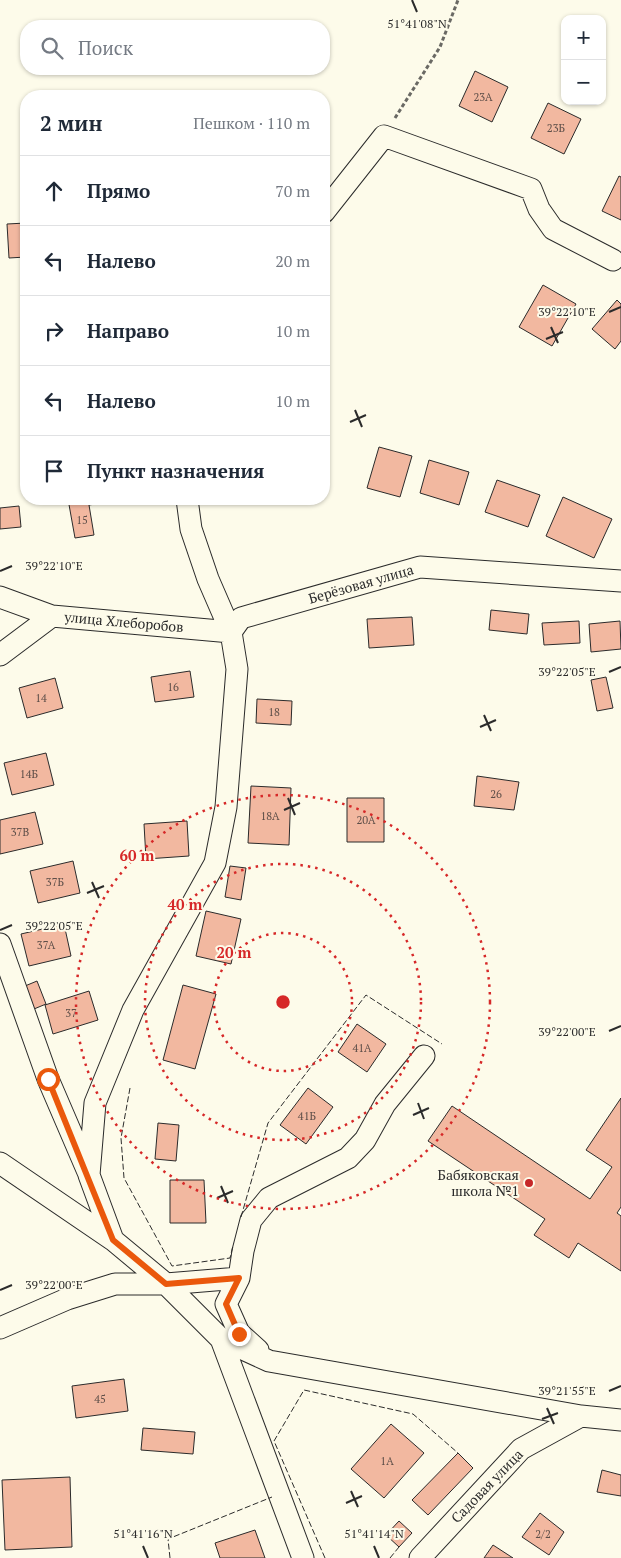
<!DOCTYPE html>
<html lang="ru">
<meta charset="utf-8">
<style>
:root{--surface:#fff;--page:#f6f6f7;--text:#1f2937;--muted:#747a83;--line:#e0e1e3}
body{margin:0;font-family:"PT Serif",serif;background:var(--page);color:var(--text)}
.controls{position:absolute;right:15px;top:15px;display:grid;overflow:hidden;border-radius:10px;box-shadow:0 1px 4px #0004}
.controls button{width:45px;height:45px;display:grid;place-items:center;padding:0;border:0;border-bottom:1px solid var(--line);background:var(--surface);color:var(--text);font:25px sans-serif}
.stop{position:absolute;width:15px;height:15px;margin:-11px;border:4px solid #ea580c;border-radius:50%;background:#fff}
.stop.end{background:#ea580c;border-color:#fff;box-shadow:0 1px 5px #0008}
.list{margin:0;padding:0;list-style:none}
h2{display:flex;justify-content:space-between;align-items:center;height:65px;margin:0;padding:0 20px;font-size:21px}
h2 small{font-size:16px;font-weight:400;color:var(--muted)}
.list li{display:grid;grid-template-columns:32px 1fr auto;gap:15px;align-items:center;box-sizing:border-box;height:70px;padding:0 20px;border-top:1px solid var(--line)}
.list b{display:block;font-size:19px;white-space:nowrap}
.list em{font-size:16px;font-style:normal;color:var(--muted)}
.icon{flex:none;width:28px;height:28px;fill:none;stroke:currentColor;stroke-width:2;stroke-linecap:round;stroke-linejoin:round}
.map{position:relative;flex:none;width:621px;height:1558px;overflow:hidden}
.search{position:absolute;background:var(--surface);box-shadow:0 1px 4px #0004;left:20px;top:20px;width:310px;height:55px;display:flex;align-items:center;gap:12px;box-sizing:border-box;padding:0 18px;border-radius:20px;color:var(--muted);font-size:19px}
.panel{position:absolute;background:var(--surface);box-shadow:0 1px 4px #0004;left:20px;top:90px;width:310px;height:415px;border-radius:20px}
.map>svg:first-child{display:block}
.building{fill:#f2b8a0;stroke:#2b2b2b}
.lines{fill:none;stroke-linecap:round;stroke-linejoin:round}
.street-casing{stroke:#2b2b2b;stroke-width:23}
.path{stroke:#6a6964;stroke-width:3;stroke-dasharray:4 2.5;stroke-linecap:butt}
.street{stroke:#fdfbea;stroke-width:21}
.fence{stroke:#2b2b2b;stroke-width:1;stroke-dasharray:6 2.5;stroke-linecap:butt}
.route{stroke:#ea580c;stroke-width:6}
.ticks{fill:none;stroke:#2b2b2b;stroke-width:2}
.ring{fill:none;stroke:#d62828;stroke-width:2.5;stroke-dasharray:2.5 5}
.poi-dot{fill:#c62828;stroke:#fdfbea;stroke-width:2}
.labels{text-anchor:middle;stroke-width:4;stroke-linejoin:round;paint-order:stroke}
.number-label{font-size:11px;fill:#5d4e48}
.street-label{font-size:14px;fill:#2b2b2b;stroke:#fdfbea}
.poi-label{font-size:14px;fill:#2b2b2b;stroke:#fdfbea;text-anchor:end}
.ticks-label{font-size:12px;text-anchor:middle;fill:#2b2b2b;stroke:#fdfbea;stroke-width:4;stroke-linejoin:round;paint-order:stroke}
.centre{fill:#d62828;stroke:#fdfbea;stroke-width:2.5}
.ring-label{font-size:15px;text-anchor:middle;font-weight:bold;fill:#d62828;stroke:#fdfbea;stroke-width:4;stroke-linejoin:round;paint-order:stroke}
</style>
<div class="map">
<svg width="621" height="1558" viewBox="0 0 621 1558">
<rect width="100%" height="100%" fill="#fdfbea"/>
<path class="building" d="M 475,71 L 508,87 L 492,122 L 459,106 Z
M 548,103 L 581,119 L 564,154 L 531,138 Z
M 619,176 L 621,177 L 621,220 L 602,211 Z
M 26,223 L 26,257 L 9,258 L 7,224 Z
M 543,285 L 576,304 L 552,346 L 519,327 Z
M 617,300 L 621,304 L 621,341 L 615,349 L 592,329 Z
M 379,447 L 412,456 L 400,497 L 367,488 Z
M 429,460 L 469,472 L 459,505 L 420,493 Z
M 497,480 L 540,495 L 528,527 L 485,512 Z
M 563,497 L 612,519 L 594,558 L 546,536 Z
M 68,499 L 107,499 L 108,502 L 89,505 L 94,535 L 75,538 Z
M 19,506 L 21,527 L 0,529 L 0,508 Z
M 491,610 L 529,614 L 527,634 L 489,630 Z
M 412,617 L 414,645 L 369,648 L 367,619 Z
M 579,621 L 580,643 L 544,645 L 542,623 Z
M 620,621 L 621,649 L 591,652 L 589,624 Z
M 190,671 L 194,697 L 155,702 L 151,677 Z
M 606,677 L 613,708 L 597,711 L 591,680 Z
M 55,678 L 63,708 L 27,718 L 19,688 Z
M 257,699 L 292,701 L 291,725 L 256,723 Z
M 46,753 L 54,785 L 12,795 L 4,763 Z
M 477,776 L 519,782 L 514,810 L 474,806 Z
M 251,786 L 291,788 L 289,845 L 248,843 Z
M 347,798 L 384,798 L 384,842 L 347,842 Z
M 35,812 L 43,844 L 0,854 L 0,820 Z
M 187,821 L 189,856 L 146,859 L 144,824 Z
M 73,861 L 80,893 L 38,903 L 30,871 Z
M 230,866 L 246,868 L 241,900 L 225,897 Z
M 206,911 L 241,919 L 231,964 L 196,956 Z
M 64,924 L 71,956 L 29,966 L 21,934 Z
M 37,981 L 46,1004 L 34,1009 L 25,986 Z
M 183,985 L 216,994 L 195,1069 L 163,1060 Z
M 89,991 L 98,1020 L 53,1034 L 45,1005 Z
M 357,1024 L 386,1044 L 367,1072 L 338,1052 Z
M 308,1088 L 333,1107 L 306,1144 L 280,1125 Z
M 621,1098 L 621,1207 L 617,1213 L 621,1216 L 621,1271 L 578,1243 L 569,1258 L 534,1235 L 545,1219 L 428,1141 L 452,1106 L 590,1199 L 612,1167 L 586,1150 Z
M 158,1123 L 179,1125 L 176,1161 L 155,1159 Z
M 170,1180 L 204,1180 L 206,1223 L 170,1223 Z
M 124,1379 L 128,1411 L 76,1418 L 72,1386 Z
M 391,1424 L 424,1453 L 384,1498 L 351,1469 Z
M 143,1428 L 195,1432 L 193,1454 L 141,1450 Z
M 458,1453 L 473,1468 L 428,1515 L 412,1500 Z
M 602,1470 L 621,1475 L 621,1496 L 597,1492 Z
M 70,1477 L 72,1547 L 5,1550 L 2,1480 Z
M 540,1513 L 564,1532 L 549,1555 L 522,1537 Z
M 399,1521 L 412,1533 L 399,1547 L 386,1535 Z
M 255,1530 L 265,1558 L 220,1558 L 215,1543 Z
M 493,1545 L 513,1558 L 484,1558 Z"/>
<g class="lines">
<g class="street-casing">
<path id="street" d="M 324,212 L 384,136 L 531,189 L 539,209 L 553,229 L 613,260
M 0,597 L 52,616
M 231,632 L 241,618 L 420,567 L 621,581
M 0,655 L 52,616 L 231,632
M 0,944 L 48,1079 L 88,1172
M 0,1163 L 113,1240 L 166,1284 L 221,1339 L 303,1558
M 113,1240 L 89,1175 L 95,1103 L 133,1010 L 215,863 L 226,807 L 237,669 L 231,632 L 208,579 L 191,529 L 187,499
M 239,1278 L 226,1304 L 239,1333 L 258,1350
M 0,1328 L 67,1299 L 115,1284 L 166,1284 L 239,1278 L 243,1251 L 251,1220 L 269,1198 L 348,1158 L 365,1140 L 385,1104 L 424,1056
M 221,1339 L 269,1361 L 581,1416
M 420,1558 L 521,1449 L 581,1416 L 621,1420"/>
</g>
<path class="path" d="M 395,118 L 440,47 L 458,0"/>
<use href="#street" class="street"/>
<path class="fence" d="M 130,1088 L 121,1138 L 124,1178 L 172,1266 L 230,1258 L 233,1246
M 241,1217 L 268,1123 L 366,995 L 442,1044
M 170,1558 L 168,1539 L 272,1497
M 325,1558 L 274,1441 L 304,1390 L 413,1414 L 458,1453
M 390,1558 L 399,1547"/>
</g>
<g class="lines">
<path class="route" d="M 48,1079 L 113,1240 L 166,1284 L 239,1278 L 226,1304 L 239,1334"/>
</g>
<path class="ticks" d="M 412,0 L 417,12M 609,312 L 621,307M 551,327 L 558,343M 546,339 L 563,332M 355,410 L 362,427M 350,422 L 366,415M 0,571 L 12,566M 609,672 L 621,667M 484,715 L 491,731M 480,727 L 496,720M 288,798 L 295,815M 284,810 L 300,803M 92,882 L 99,898M 87,893 L 104,886M 0,930 L 12,925M 609,1031 L 621,1026M 418,1103 L 424,1119M 413,1115 L 429,1108M 221,1186 L 228,1203M 217,1198 L 233,1191M 0,1290 L 12,1285M 609,1391 L 621,1386M 547,1408 L 554,1424M 542,1419 L 558,1413M 351,1491 L 358,1507M 346,1503 L 362,1496M 143,1546 L 148,1558M 374,1546 L 379,1558"/>
<g class="ring">
<circle cx="283" cy="1002" r="69"/>
<circle cx="283" cy="1002" r="138"/>
<circle cx="283" cy="1002" r="207"/>
</g>
<circle class="poi-dot" cx="529" cy="1183" r="5"/>
<g class="labels">
<g class="number-label">
<text x="483" y="101">23А</text>
<text x="556" y="132">23Б</text>
<text x="82" y="524">15</text>
<text x="173" y="691">16</text>
<text x="41" y="702">14</text>
<text x="274" y="716">18</text>
<text x="29" y="778">14Б</text>
<text x="496" y="798">26</text>
<text x="270" y="820">18А</text>
<text x="366" y="824">20А</text>
<text x="20" y="836">37В</text>
<text x="55" y="886">37Б</text>
<text x="46" y="949">37А</text>
<text x="71" y="1017">37</text>
<text x="362" y="1052">41А</text>
<text x="307" y="1120">41Б</text>
<text x="100" y="1403">45</text>
<text x="387" y="1465">1А</text>
<text x="543" y="1538">2/2</text>
</g>
<g class="street-label">
<text transform="translate(361 584) rotate(-16)" y="5">Берёзовая улица</text>
<text transform="translate(124 622) rotate(5)" y="5">улица Хлеборобов</text>
<text transform="translate(487 1486) rotate(-46)" y="5">Садовая улица</text>
</g>
<g class="poi-label">
<text x="519" y="1180">Бабяковская<tspan x="519" dy="16">школа №1</tspan></text>
</g>
</g>
<g class="ticks-label">
<text x="417" y="28">51°41'08"N</text>
<text x="567" y="316">39°22'10"E</text>
<text x="54" y="570">39°22'10"E</text>
<text x="567" y="676">39°22'05"E</text>
<text x="54" y="930">39°22'05"E</text>
<text x="567" y="1036">39°22'00"E</text>
<text x="54" y="1289">39°22'00"E</text>
<text x="567" y="1395">39°21'55"E</text>
<text x="143" y="1538">51°41'16"N</text>
<text x="374" y="1538">51°41'14"N</text>
</g>
<circle cx="283" cy="1002" r="8" class="centre"/>
<g class="ring-label">
<text x="137" y="861">60 m</text>
<text x="185" y="910">40 m</text>
<text x="234" y="958">20 m</text>
</g>
</svg>
<div class="controls">
<button>+</button>
<button>−</button>
</div>
<div class="stop" style="left:48px;top:1079px"></div>
<div class="stop end" style="left:239px;top:1334px"></div>
<div class="search"><svg class="icon" aria-label="search" viewBox="0 0 24 24"><circle cx="10" cy="10" r="6"/><path d="M15 15l6 6"/></svg>Поиск</div>
<section class="panel">
<h2>2 мин<small>Пешком · 110 m</small></h2>
<ul class="list">
<li><svg class="icon" aria-label="ahead" viewBox="0 0 24 24"><path d="M12 20V5M6 11l6-6 6 6"/></svg><div><b>Прямо</b></div><em>70 m</em></li>
<li><svg class="icon" aria-label="left" viewBox="0 0 24 24"><path d="M17 20v-9H6M10 6l-5 5 5 5"/></svg><div><b>Налево</b></div><em>20 m</em></li>
<li><svg class="icon" aria-label="right" viewBox="0 0 24 24"><path d="M7 20v-9h11M14 6l5 5-5 5"/></svg><div><b>Направо</b></div><em>10 m</em></li>
<li><svg class="icon" aria-label="left" viewBox="0 0 24 24"><path d="M17 20v-9H6M10 6l-5 5 5 5"/></svg><div><b>Налево</b></div><em>10 m</em></li>
<li><svg class="icon" aria-label="arrive" viewBox="0 0 24 24"><path d="M6 21V4h12l-3 4 3 4H6"/></svg><div><b>Пункт назначения</b></div></li>
</ul>
</section>
</div>
